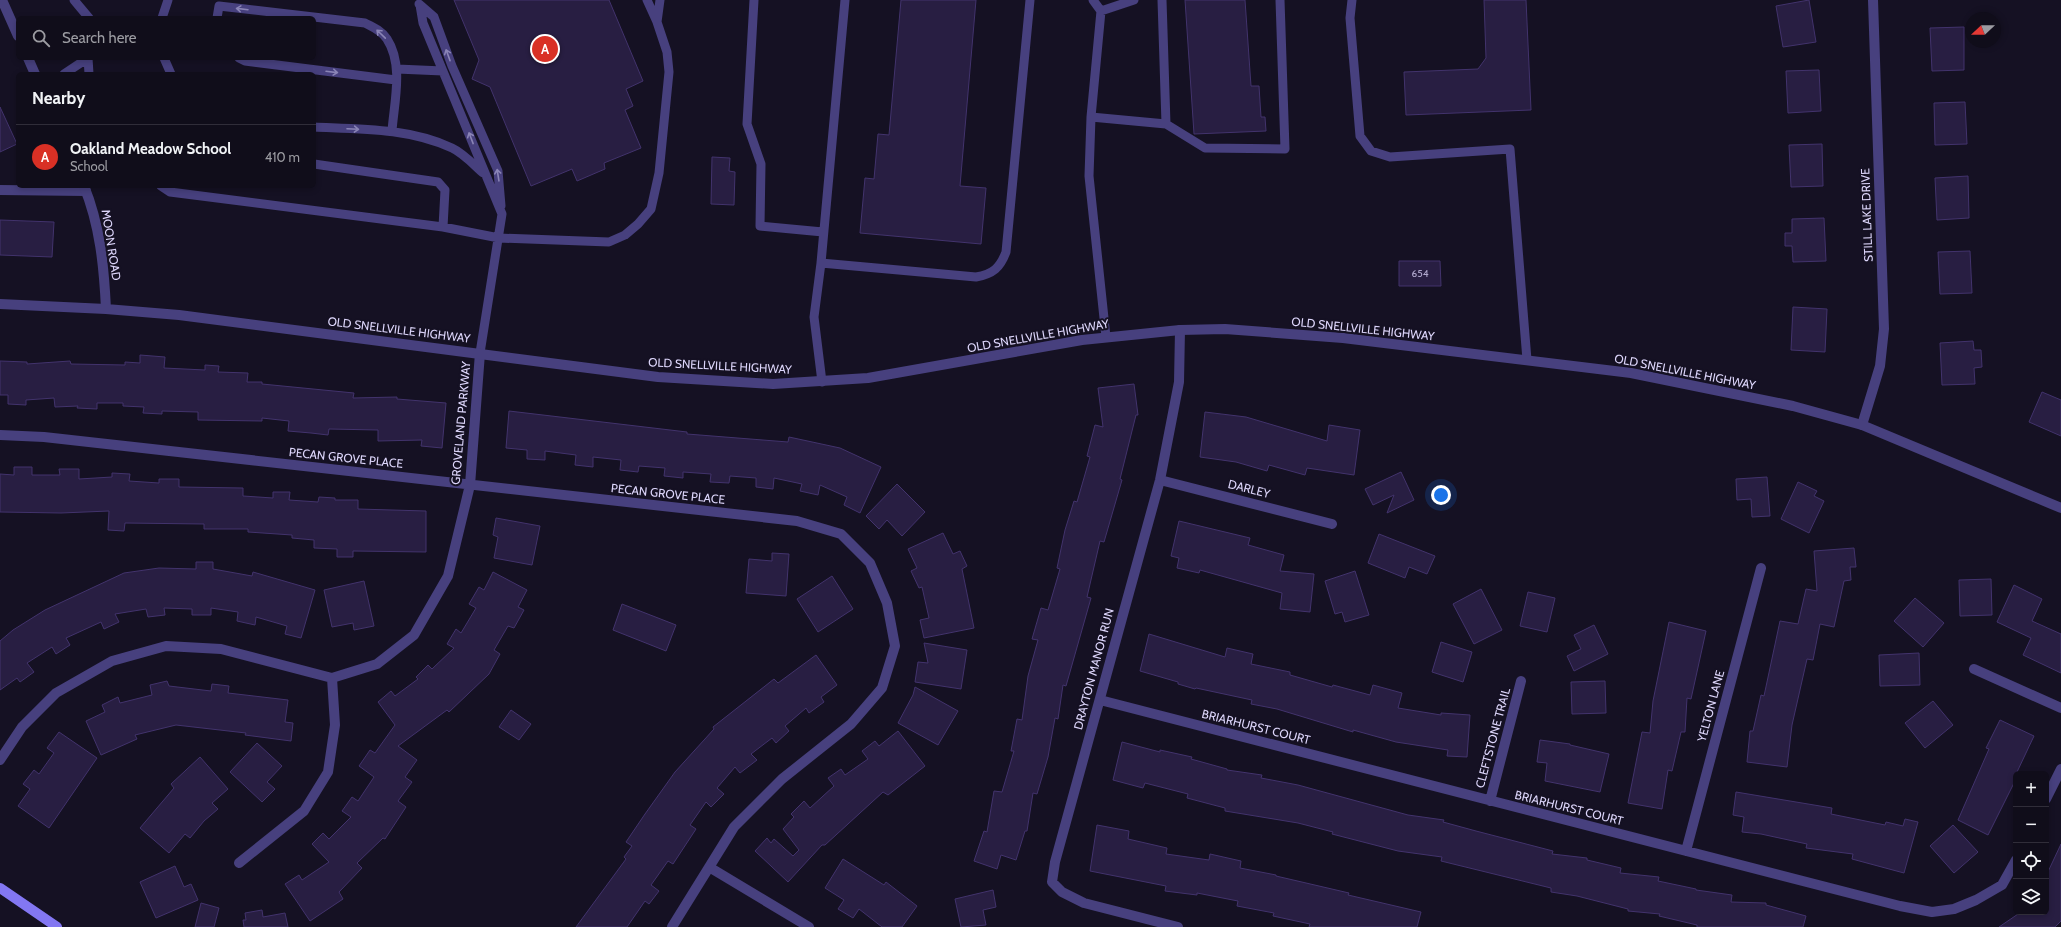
<!DOCTYPE html>
<meta charset="utf-8">
<style>
:root{--surface:#100d1a;--page:#1e1b27;--text:#f1f3f6;--muted:#9c9ca2;--line:#302d39;--accent:#d93025}
body{margin:0;font-family:Cabin,sans-serif;background:var(--page);color:var(--text)}
.controls{position:absolute;right:12px;bottom:12px;display:grid;overflow:hidden;border-radius:6px;box-shadow:0 2px 6px #0003}
.controls button{width:36px;height:36px;display:grid;place-items:center;padding:0;border:0;border-bottom:1px solid var(--line);background:var(--surface);color:var(--text);font:20px sans-serif}
.compass{position:absolute;left:1965px;top:12px;width:36px;height:36px;border-radius:50%;background:var(--surface);box-shadow:0 2px 6px #0003;rotate:248deg}
.you{position:absolute;left:1441px;top:495px;width:14px;height:14px;margin:-10px;border:3px solid #fff;border-radius:50%;background:#1a73e8;box-shadow:0 0 0 6px #1a73e833}
.badge{display:grid;place-items:center;width:26px;height:26px;border-radius:50%;background:var(--accent);color:#fff;font-size:13px;font-weight:700}
.pin{position:absolute;translate:-50% -50%;border:2px solid #fff;box-shadow:0 1px 4px #0006}
.list{margin:0;padding:0;list-style:none}
h2{display:flex;justify-content:space-between;align-items:center;height:52px;margin:0;padding:0 16px;font-size:17px}
h2 small{font-size:13px;font-weight:400;color:var(--muted)}
.list li{display:grid;grid-template-columns:26px 1fr auto;gap:12px;align-items:center;box-sizing:border-box;height:64px;padding:0 16px;border-top:1px solid var(--line)}
.list b{display:block;font-size:15px;white-space:nowrap}
.list p{margin:0;font-size:13px;white-space:nowrap;color:var(--muted)}
.list em{font-size:13px;font-style:normal;color:var(--muted)}
.icon{flex:none;width:22px;height:22px;fill:none;stroke:currentColor;stroke-width:2;stroke-linecap:round;stroke-linejoin:round}
.map{position:relative;flex:none;width:2061px;height:927px;overflow:hidden}
.search{position:absolute;background:var(--surface);box-shadow:0 2px 6px #0003;left:16px;top:16px;width:300px;height:44px;display:flex;align-items:center;gap:10px;box-sizing:border-box;padding:0 14px;border-radius:6px;color:var(--muted);font-size:15px}
.panel{position:absolute;background:var(--surface);box-shadow:0 2px 6px #0003;left:16px;top:72px;width:300px;height:116px;border-radius:6px}
.map>svg:first-child{display:block}
.building{fill:#281e42;stroke:#42336c}
.lines{fill:none;stroke-linecap:round;stroke-linejoin:round}
.service{stroke:#47407e;stroke-width:9}
.minor{stroke:#47407e;stroke-width:10}
.tertiary{stroke:#47407e;stroke-width:10}
.secondary{stroke:#8377f2;stroke-width:10}
.oneway{stroke:#8a84b6}
.labels{text-anchor:middle;stroke-width:4;stroke-linejoin:round;paint-order:stroke}
.number-label{font-size:10px;fill:#b0a8cd}
.street-label{font-size:12px;fill:#ddd6fb;stroke:#151123}
</style>
<div class="map">
<svg width="2061" height="927" viewBox="0 0 2061 927">
<rect width="100%" height="100%" fill="#151123"/>
<path class="building" d="M 454,0 L 609,0 L 643,81 L 626,89 L 633,106 L 625,110 L 641,148 L 604,163 L 605,169 L 577,181 L 572,169 L 531,186 L 490,87 L 472,79 L 479,60 Z
M 901,0 L 976,0 L 960,186 L 986,188 L 981,244 L 860,233 L 865,178 L 874,179 L 878,134 L 889,135 Z
M 1185,0 L 1245,0 L 1251,86 L 1259,86 L 1261,117 L 1265,117 L 1266,131 L 1194,134 Z
M 1484,0 L 1526,0 L 1531,110 L 1406,115 L 1404,72 L 1478,69 L 1486,58 Z
M 1809,0 L 1816,42 L 1783,47 L 1776,6 Z
M 1964,27 L 1964,70 L 1932,71 L 1930,28 Z
M 1819,70 L 1821,111 L 1788,113 L 1786,71 Z
M 1965,102 L 1967,144 L 1935,145 L 1934,103 Z
M 0,107 L 17,144 L 0,152 Z
M 1822,144 L 1823,186 L 1791,187 L 1789,145 Z
M 712,157 L 730,158 L 729,171 L 735,172 L 734,205 L 711,204 Z
M 1968,176 L 1969,218 L 1937,220 L 1935,178 Z
M 1824,218 L 1826,261 L 1793,262 L 1792,246 L 1785,246 L 1785,233 L 1792,233 L 1792,219 Z
M 0,220 L 54,222 L 52,257 L 0,255 Z
M 1970,251 L 1972,293 L 1940,294 L 1938,252 Z
M 1399,261 L 1440,261 L 1441,286 L 1399,286 Z
M 1793,307 L 1827,309 L 1825,352 L 1791,350 Z
M 1973,341 L 1974,350 L 1981,350 L 1982,367 L 1974,368 L 1975,384 L 1942,385 L 1940,343 Z
M 140,355 L 165,357 L 164,368 L 205,370 L 205,365 L 219,366 L 218,372 L 248,373 L 247,382 L 262,382 L 262,384 L 354,393 L 353,398 L 397,397 L 397,399 L 446,403 L 442,448 L 421,446 L 422,440 L 378,441 L 378,430 L 329,429 L 328,435 L 311,433 L 288,431 L 289,421 L 262,418 L 262,421 L 198,420 L 198,412 L 162,411 L 162,414 L 143,413 L 144,407 L 123,406 L 123,403 L 97,403 L 97,409 L 77,408 L 78,406 L 55,407 L 54,398 L 26,400 L 26,405 L 8,404 L 8,395 L 0,395 L 0,361 L 27,362 L 27,364 L 70,361 L 71,364 L 125,365 L 125,362 L 140,363 Z
M 1134,384 L 1138,415 L 1136,415 L 1120,479 L 1122,480 L 1104,542 L 1100,541 L 1087,597 L 1091,598 L 1066,686 L 1063,685 L 1058,719 L 1055,718 L 1048,757 L 1037,794 L 1033,793 L 1027,831 L 1025,831 L 1016,860 L 1001,855 L 997,869 L 974,861 L 984,831 L 987,832 L 994,791 L 1002,792 L 1014,751 L 1011,751 L 1017,719 L 1022,720 L 1028,676 L 1038,640 L 1032,639 L 1041,608 L 1048,610 L 1060,569 L 1057,568 L 1065,530 L 1074,501 L 1077,502 L 1090,457 L 1087,456 L 1095,425 L 1103,427 L 1098,388 Z
M 2042,392 L 2061,400 L 2061,436 L 2029,422 Z
M 509,411 L 687,432 L 687,434 L 788,442 L 789,437 L 840,448 L 881,467 L 860,513 L 844,505 L 847,497 L 820,485 L 818,495 L 800,491 L 802,484 L 774,478 L 773,489 L 756,487 L 756,478 L 730,476 L 729,483 L 710,482 L 711,474 L 683,472 L 683,478 L 664,476 L 665,468 L 639,466 L 638,472 L 620,470 L 621,460 L 593,457 L 593,467 L 575,465 L 576,455 L 545,451 L 545,460 L 527,459 L 527,450 L 506,448 Z
M 1205,412 L 1246,417 L 1327,441 L 1329,425 L 1360,430 L 1354,475 L 1307,468 L 1305,475 L 1269,465 L 1267,471 L 1236,462 L 1200,457 Z
M 14,467 L 32,467 L 32,475 L 60,475 L 59,469 L 79,469 L 79,479 L 112,477 L 112,473 L 130,474 L 129,481 L 159,483 L 159,479 L 179,479 L 179,487 L 243,488 L 243,496 L 273,498 L 273,492 L 290,492 L 289,500 L 318,502 L 319,497 L 335,498 L 335,500 L 358,500 L 358,509 L 426,511 L 426,552 L 353,551 L 353,557 L 337,557 L 337,549 L 314,548 L 314,540 L 292,538 L 292,535 L 248,532 L 248,529 L 204,529 L 204,524 L 125,523 L 124,531 L 108,530 L 109,511 L 61,513 L 0,512 L 0,474 L 14,475 Z
M 1401,472 L 1414,500 L 1387,513 L 1394,495 L 1373,505 L 1365,489 Z
M 1767,477 L 1770,516 L 1752,517 L 1751,499 L 1737,500 L 1736,479 Z
M 1798,482 L 1817,491 L 1814,496 L 1824,501 L 1809,533 L 1781,519 Z
M 897,484 L 925,512 L 902,536 L 887,520 L 879,529 L 866,516 Z
M 496,518 L 540,526 L 532,565 L 494,558 L 498,537 L 493,535 Z
M 1179,521 L 1250,538 L 1248,545 L 1284,555 L 1280,571 L 1314,574 L 1310,612 L 1280,609 L 1282,593 L 1200,570 L 1199,573 L 1177,568 L 1179,558 L 1171,556 Z
M 943,533 L 953,554 L 960,551 L 967,566 L 962,569 L 974,628 L 924,638 L 920,620 L 929,618 L 922,587 L 919,588 L 911,571 L 917,568 L 908,549 Z
M 1379,534 L 1435,556 L 1427,574 L 1409,567 L 1405,578 L 1368,563 Z
M 1854,548 L 1856,567 L 1850,567 L 1851,580 L 1844,581 L 1834,627 L 1820,624 L 1813,660 L 1807,659 L 1792,725 L 1787,767 L 1747,762 L 1750,731 L 1753,731 L 1761,695 L 1764,696 L 1780,621 L 1798,624 L 1806,589 L 1817,591 L 1814,551 Z
M 772,553 L 789,554 L 786,596 L 746,593 L 749,559 L 772,561 Z
M 196,562 L 213,562 L 213,569 L 252,576 L 253,572 L 315,590 L 301,638 L 285,634 L 287,626 L 256,617 L 255,625 L 237,621 L 238,612 L 211,608 L 211,615 L 192,615 L 192,609 L 164,608 L 165,615 L 148,617 L 146,609 L 115,614 L 119,622 L 104,629 L 101,622 L 66,638 L 70,645 L 56,654 L 52,647 L 27,663 L 34,672 L 20,682 L 17,678 L 0,690 L 0,641 L 13,630 L 45,610 L 124,573 L 159,568 L 196,569 Z
M 1355,571 L 1369,615 L 1345,622 L 1342,612 L 1335,614 L 1325,581 Z
M 493,572 L 527,590 L 518,607 L 524,610 L 514,628 L 508,626 L 494,650 L 500,654 L 489,674 L 449,712 L 447,710 L 398,746 L 417,760 L 405,777 L 412,782 L 398,801 L 406,807 L 385,839 L 383,838 L 357,863 L 362,868 L 339,892 L 343,899 L 310,921 L 285,884 L 299,875 L 302,880 L 329,862 L 312,844 L 323,833 L 329,839 L 351,817 L 342,811 L 352,797 L 358,801 L 374,777 L 359,766 L 370,750 L 375,753 L 395,725 L 378,702 L 391,691 L 395,696 L 418,679 L 416,677 L 428,665 L 432,669 L 454,648 L 447,644 L 456,629 L 461,633 L 476,608 L 469,604 L 479,587 L 484,590 Z
M 832,576 L 853,609 L 818,632 L 797,599 Z
M 1991,579 L 1992,615 L 1960,616 L 1959,580 Z
M 364,581 L 374,626 L 354,630 L 353,623 L 332,627 L 324,590 Z
M 2014,585 L 2042,599 L 2032,621 L 2061,634 L 2061,673 L 2023,655 L 2031,638 L 1997,622 Z
M 1481,589 L 1502,630 L 1474,644 L 1453,604 Z
M 1528,592 L 1555,598 L 1547,632 L 1520,626 Z
M 1915,598 L 1944,623 L 1923,647 L 1894,621 Z
M 622,604 L 676,625 L 666,651 L 613,630 Z
M 1669,622 L 1706,631 L 1691,699 L 1687,698 L 1685,732 L 1681,732 L 1672,771 L 1668,770 L 1662,809 L 1628,803 L 1642,732 L 1650,733 L 1653,701 Z
M 1594,625 L 1608,654 L 1574,671 L 1567,656 L 1581,649 L 1574,635 Z
M 1149,634 L 1225,657 L 1227,648 L 1253,654 L 1251,664 L 1290,672 L 1290,675 L 1332,687 L 1333,685 L 1370,695 L 1373,685 L 1402,693 L 1398,708 L 1441,715 L 1441,713 L 1470,715 L 1467,757 L 1447,756 L 1448,750 L 1396,742 L 1353,730 L 1353,732 L 1277,709 L 1251,704 L 1252,700 L 1196,688 L 1195,689 L 1178,684 L 1178,682 L 1140,671 Z
M 1441,642 L 1472,652 L 1463,682 L 1432,672 Z
M 924,643 L 967,650 L 961,689 L 915,682 L 918,662 L 928,663 Z
M 1919,653 L 1920,685 L 1880,686 L 1879,655 Z
M 816,655 L 837,685 L 821,697 L 824,702 L 809,713 L 806,708 L 785,726 L 789,731 L 776,743 L 772,738 L 751,754 L 757,760 L 740,773 L 735,767 L 717,788 L 724,794 L 711,807 L 706,802 L 690,825 L 696,829 L 673,864 L 668,861 L 651,885 L 659,891 L 649,904 L 645,901 L 627,927 L 576,927 L 626,859 L 624,857 L 632,846 L 626,842 L 645,814 L 675,772 L 714,729 L 713,727 L 774,679 L 778,683 Z
M 167,681 L 169,686 L 211,691 L 212,684 L 229,686 L 228,693 L 288,700 L 285,722 L 293,723 L 291,741 L 245,735 L 246,733 L 176,725 L 135,735 L 137,739 L 101,755 L 86,721 L 105,712 L 102,705 L 118,697 L 120,703 L 152,695 L 150,685 Z
M 1605,681 L 1606,713 L 1572,714 L 1571,682 Z
M 915,687 L 958,711 L 938,745 L 898,723 L 913,695 Z
M 1933,701 L 1953,725 L 1925,748 L 1905,723 Z
M 511,710 L 531,724 L 519,740 L 499,727 Z
M 2000,720 L 2034,736 L 2017,772 L 2018,774 L 2016,774 L 2016,779 L 1988,835 L 1958,820 L 1989,749 L 1986,748 Z
M 898,731 L 925,766 L 888,795 L 883,792 L 825,845 L 822,845 L 788,882 L 755,851 L 767,838 L 771,843 L 774,839 L 793,856 L 799,850 L 783,829 L 794,817 L 791,814 L 804,801 L 810,808 L 834,786 L 828,778 L 841,769 L 845,775 L 868,759 L 862,751 L 875,741 L 879,746 Z
M 59,732 L 97,758 L 49,828 L 18,806 L 30,789 L 23,784 L 34,770 L 39,774 L 54,753 L 47,748 Z
M 1540,740 L 1570,744 L 1570,745 L 1609,754 L 1600,792 L 1545,781 L 1547,763 L 1537,762 Z
M 1122,742 L 1160,752 L 1160,750 L 1192,757 L 1191,759 L 1227,769 L 1227,770 L 1262,775 L 1261,778 L 1298,785 L 1408,815 L 1444,820 L 1443,822 L 1476,831 L 1553,851 L 1552,854 L 1587,858 L 1587,860 L 1621,868 L 1620,873 L 1659,877 L 1658,881 L 1696,889 L 1696,890 L 1732,895 L 1731,902 L 1766,903 L 1766,905 L 1806,916 L 1803,927 L 1697,927 L 1697,925 L 1659,916 L 1660,914 L 1628,911 L 1628,909 L 1577,896 L 1551,892 L 1551,888 L 1441,861 L 1442,857 L 1398,851 L 1332,834 L 1333,832 L 1298,823 L 1225,811 L 1225,808 L 1187,798 L 1188,794 L 1145,783 L 1143,788 L 1113,780 Z
M 257,743 L 282,766 L 267,782 L 275,789 L 262,802 L 230,772 Z
M 200,757 L 228,789 L 212,803 L 218,809 L 204,821 L 190,838 L 185,834 L 169,853 L 140,828 L 174,788 L 171,784 Z
M 1736,792 L 1832,808 L 1831,814 L 1885,825 L 1886,822 L 1903,826 L 1905,819 L 1918,822 L 1904,873 L 1852,859 L 1853,854 L 1806,848 L 1807,844 L 1761,834 L 1742,832 L 1744,817 L 1733,815 Z
M 1097,825 L 1129,831 L 1128,839 L 1167,848 L 1166,854 L 1209,860 L 1210,854 L 1241,861 L 1240,868 L 1276,875 L 1276,876 L 1349,893 L 1348,895 L 1421,912 L 1417,927 L 1309,927 L 1310,924 L 1273,916 L 1274,913 L 1237,906 L 1238,901 L 1197,893 L 1197,895 L 1165,891 L 1166,886 L 1090,871 Z
M 1953,825 L 1978,852 L 1954,873 L 1930,846 Z
M 2061,844 L 2061,921 L 2055,927 L 1999,927 L 2021,912 L 2046,912 L 2046,876 Z
M 843,859 L 884,885 L 886,882 L 917,906 L 902,927 L 882,927 L 859,909 L 853,918 L 838,909 L 844,900 L 825,888 Z
M 175,866 L 184,887 L 191,884 L 198,900 L 156,918 L 140,882 Z
M 993,890 L 996,907 L 983,910 L 986,925 L 961,927 L 955,899 Z
M 201,903 L 219,908 L 214,927 L 195,927 Z
M 262,910 L 263,917 L 285,913 L 288,927 L 244,927 L 243,920 L 246,920 L 245,913 Z"/>
<g class="lines">
<path class="service" d="M 74,0 L 89,18
M 647,0 L 657,22
M 754,0 L 747,124 L 761,164 L 760,226 L 823,232
M 1093,0 L 1101,11 L 1091,117 L 1089,176 L 1106,337
M 1352,0 L 1350,18 L 1360,136 L 1371,151 L 1390,157 L 1510,149 L 1527,360
M 419,4 L 434,17 L 452,66 L 498,171 L 501,206
M 420,5 L 423,23 L 502,214 L 480,353
M 1101,11 L 1134,0
M 162,18 L 168,0
M 217,18 L 219,6 L 365,23 C 373,27 382,31 387,39 C 404,65 394,103 392,131
M 88,58 L 89,74
M 164,58 L 171,74
M 239,58 L 245,61 L 396,80
M 397,69 L 443,71
M 64,74 L 88,58
M 1091,117 L 1166,124 L 1162,0
M 1166,124 L 1205,148 L 1285,149 L 1280,0
M 314,127 C 360,129 409,128 452,148 C 463,153 474,165 483,173
M 314,164 L 438,182 L 445,190 L 443,227
M 161,186 L 170,192 L 443,227 L 499,238 L 609,242 L 625,235 L 638,224 L 651,209 L 659,173 L 669,72 L 667,52 L 657,22 L 660,0
M 821,263 L 976,277 C 993,274 1000,268 1006,252 L 1030,0
M 822,382 L 814,317 L 821,263 L 845,0"/>
<path class="minor" d="M 0,190 L 86,191
M 1862,425 L 1880,366 L 1884,329 L 1873,0
M 0,435 L 44,437 L 797,521 L 841,534 L 870,563 L 887,603 L 895,646 L 882,688 L 851,724 L 782,779 L 734,827 L 672,927
M 1160,480 L 1332,524
M 1974,669 L 2061,708
M 1100,700 L 1900,906 L 1932,912 L 1954,909 L 1976,900 L 2002,885 L 2016,860
M 0,760 L 22,727 L 56,693 L 112,661 L 166,646 L 221,649 L 332,678 L 377,664 L 414,635 L 448,576 L 470,485 L 480,353
M 2046,799 L 2061,769
M 1490,801 L 1521,681
M 1686,851 L 1761,568
M 239,863 L 304,811 L 328,772 L 335,725 L 332,678
M 709,867 L 809,927
M 1178,927 L 1084,903 L 1062,892 L 1052,882 L 1055,862 L 1160,480 L 1179,382 L 1180,330"/>
<path class="tertiary" d="M 2,0 L 18,36
M 28,58 L 35,74
M 84,186 C 100,225 104,267 106,309
M 0,304 L 106,309 L 179,315 L 658,377 L 773,384 L 868,378 L 1082,340 L 1180,330 L 1225,329 L 1343,338 L 1631,373 L 1793,406 L 1862,425 L 2061,508"/>
<path class="secondary" d="M 0,888 L 57,927"/>
</g>
<defs><path id="oneway-shaft" d="M-6 0H5M1.5-3L5.5 0L1.5 3" fill="none" stroke-width="1.6" stroke-linecap="round" stroke-linejoin="round"/></defs>
<g class="oneway">
<use href="#oneway-shaft" transform="translate(242 9) rotate(-173)"/>
<use href="#oneway-shaft" transform="translate(381 34) rotate(-136)"/>
<use href="#oneway-shaft" transform="translate(448 55) rotate(-110)"/>
<use href="#oneway-shaft" transform="translate(332 72) rotate(7)"/>
<use href="#oneway-shaft" transform="translate(353 129) rotate(3)"/>
<use href="#oneway-shaft" transform="translate(471 138) rotate(-111)"/>
<use href="#oneway-shaft" transform="translate(498 175) rotate(-99)"/>
</g>
<g class="labels">
<g class="number-label">
<text x="1420" y="277">654</text>
</g>
<g class="street-label">
<text transform="translate(1867 215) rotate(-92)" y="4">STILL LAKE DRIVE</text>
<text transform="translate(111 245) rotate(81)" y="4">MOON ROAD</text>
<text transform="translate(1363 329) rotate(6)" y="4">OLD SNELLVILLE HIGHWAY</text>
<text transform="translate(399 330) rotate(7)" y="4">OLD SNELLVILLE HIGHWAY</text>
<text transform="translate(1038 336) rotate(-10)" y="4">OLD SNELLVILLE HIGHWAY</text>
<text transform="translate(720 366) rotate(3)" y="4">OLD SNELLVILLE HIGHWAY</text>
<text transform="translate(1685 372) rotate(11)" y="4">OLD SNELLVILLE HIGHWAY</text>
<text transform="translate(461 423) rotate(-85)" y="4">GROVELAND PARKWAY</text>
<text transform="translate(346 458) rotate(6)" y="4">PECAN GROVE PLACE</text>
<text transform="translate(1249 489) rotate(14)" y="4">DARLEY</text>
<text transform="translate(668 494) rotate(6)" y="4">PECAN GROVE PLACE</text>
<text transform="translate(1094 669) rotate(-75)" y="4">DRAYTON MANOR RUN</text>
<text transform="translate(1711 706) rotate(-75)" y="4">YELTON LANE</text>
<text transform="translate(1256 727) rotate(14)" y="4">BRIARHURST COURT</text>
<text transform="translate(1493 738) rotate(-75)" y="4">CLEFTSTONE TRAIL</text>
<text transform="translate(1569 808) rotate(14)" y="4">BRIARHURST COURT</text>
</g>
</g>
</svg>
<div class="controls">
<button>+</button>
<button>−</button>
<button><svg class="icon" aria-label="locate" viewBox="0 0 24 24"><circle cx="12" cy="12" r="6"/><path d="M12 2v4M12 18v4M2 12h4M18 12h4"/></svg></button>
<button><svg class="icon" aria-label="layers" viewBox="0 0 24 24"><path d="M12 4l9 5-9 5-9-5zM3 14l9 5 9-5"/></svg></button>
</div>
<svg class="compass" viewBox="-18 -18 36 36"><path d="M0-13l5 13h-10z" fill="#e53935"/><path d="M0 13l5-13h-10z" fill="#9c9ca2"/></svg>
<div class="you"></div>
<div class="pin badge" style="left:545px;top:49px">A</div>
<div class="search"><svg class="icon" aria-label="search" viewBox="0 0 24 24"><circle cx="10" cy="10" r="6"/><path d="M15 15l6 6"/></svg>Search here</div>
<section class="panel">
<h2>Nearby<small></small></h2>
<ul class="list">
<li><span class="badge">A</span><div><b>Oakland Meadow School</b><p>School</p></div><em>410 m</em></li>
</ul>
</section>
</div>
